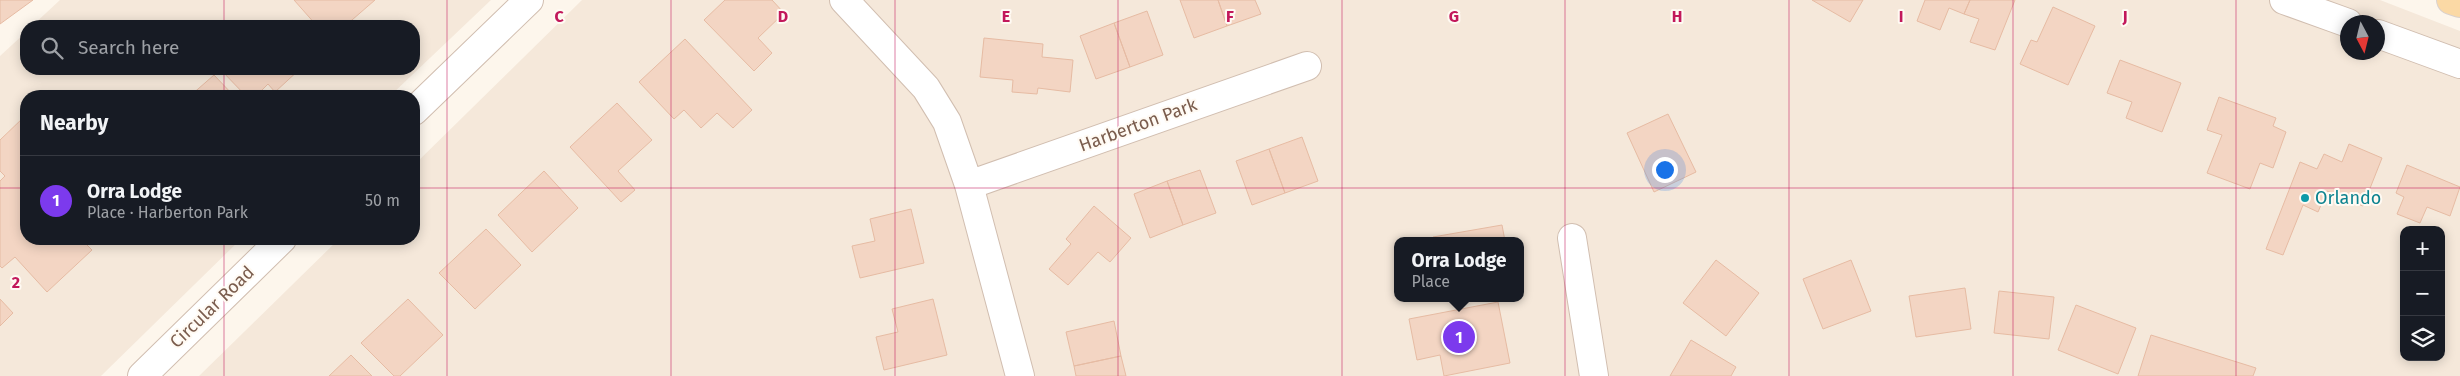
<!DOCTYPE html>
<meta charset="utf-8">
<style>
:root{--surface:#171b24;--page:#242831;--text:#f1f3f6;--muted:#9ea1a6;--line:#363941;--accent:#7c3aed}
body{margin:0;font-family:"Fira Sans",sans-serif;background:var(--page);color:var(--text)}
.controls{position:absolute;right:15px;bottom:15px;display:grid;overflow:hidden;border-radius:10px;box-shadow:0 2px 12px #0003}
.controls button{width:45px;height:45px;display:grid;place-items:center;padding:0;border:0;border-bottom:1px solid var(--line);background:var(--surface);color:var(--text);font:25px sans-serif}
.compass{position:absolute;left:2340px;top:15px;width:45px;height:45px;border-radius:50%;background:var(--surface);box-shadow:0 2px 12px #0003;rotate:173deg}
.you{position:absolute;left:1664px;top:169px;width:18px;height:18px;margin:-12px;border:4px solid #fff;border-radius:50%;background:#1a73e8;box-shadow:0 0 0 8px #1a73e833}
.badge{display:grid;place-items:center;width:32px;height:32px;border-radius:50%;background:var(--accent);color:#fff;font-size:16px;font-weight:700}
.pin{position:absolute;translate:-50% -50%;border:2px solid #fff;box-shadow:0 1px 5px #0006}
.popup{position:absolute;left:1394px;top:237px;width:130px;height:65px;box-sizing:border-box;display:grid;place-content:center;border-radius:10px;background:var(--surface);filter:drop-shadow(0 1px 4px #0005);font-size:16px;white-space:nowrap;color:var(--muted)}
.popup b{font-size:19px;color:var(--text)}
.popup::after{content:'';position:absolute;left:50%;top:100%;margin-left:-10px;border:10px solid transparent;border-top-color:var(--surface)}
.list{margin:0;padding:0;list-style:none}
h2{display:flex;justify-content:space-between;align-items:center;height:65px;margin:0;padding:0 20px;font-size:21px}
h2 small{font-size:16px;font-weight:400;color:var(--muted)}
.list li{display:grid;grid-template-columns:32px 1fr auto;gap:15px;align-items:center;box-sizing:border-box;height:90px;padding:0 20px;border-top:1px solid var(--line)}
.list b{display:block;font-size:19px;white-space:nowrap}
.list p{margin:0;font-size:16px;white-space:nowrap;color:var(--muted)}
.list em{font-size:16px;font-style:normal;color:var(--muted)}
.icon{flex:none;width:28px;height:28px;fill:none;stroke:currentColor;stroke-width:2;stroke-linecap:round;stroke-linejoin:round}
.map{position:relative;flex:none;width:2460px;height:376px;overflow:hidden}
.search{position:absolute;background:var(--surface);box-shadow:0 2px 12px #0003;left:20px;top:20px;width:400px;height:55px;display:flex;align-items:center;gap:12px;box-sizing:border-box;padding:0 18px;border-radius:20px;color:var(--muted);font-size:19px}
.panel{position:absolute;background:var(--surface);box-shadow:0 2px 12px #0003;left:20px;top:90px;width:400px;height:155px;border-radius:20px}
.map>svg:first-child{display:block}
.residential{fill:#f5e8da;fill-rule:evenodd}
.building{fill:#f3d5c3;stroke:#e6bba3}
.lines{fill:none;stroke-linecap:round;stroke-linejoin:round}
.minor-casing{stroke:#d1beb0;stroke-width:30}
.major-casing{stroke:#dad1cd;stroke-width:30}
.minor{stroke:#fff;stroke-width:28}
.major{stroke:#fbd9a5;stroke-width:28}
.grid{fill:none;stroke:#c2185b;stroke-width:1;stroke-opacity:0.55}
.culture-dot{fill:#0f9aa8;stroke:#fffaf3;stroke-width:2}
.labels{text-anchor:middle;stroke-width:4;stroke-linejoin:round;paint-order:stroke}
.street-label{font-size:18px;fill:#7a5c4d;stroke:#fffaf3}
.culture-label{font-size:18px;fill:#0d838f;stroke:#fffaf3;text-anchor:start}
.grid-label{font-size:16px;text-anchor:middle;font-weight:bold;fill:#c2185b;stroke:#fffaf3;stroke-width:4;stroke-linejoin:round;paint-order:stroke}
</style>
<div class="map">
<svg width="2460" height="376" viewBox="0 0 2460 376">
<rect width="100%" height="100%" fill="#fdf6ec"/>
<path class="residential" d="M 60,0 L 491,0 L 390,96 L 26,96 L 26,239 L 241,239 L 101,376 L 0,376 L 0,56 L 26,32 L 26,69 L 414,69 L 414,26 L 32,26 Z
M 582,0 L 2380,0 L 2460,31 L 2460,376 L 199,376 L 339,239 L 414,239 L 414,165 ZM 2348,22 L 2378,22 L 2378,52 L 2348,52 ZM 2404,230 L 2441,230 L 2441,357 L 2404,357 ZM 1398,241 L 1520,241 L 1520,298 L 1398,298 Z"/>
<path class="building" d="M 0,0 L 33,0 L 0,24 Z
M 294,0 L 375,0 L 345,26 L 317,26 Z
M 725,0 L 772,0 L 784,13 L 758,38 L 772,53 L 754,71 L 704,20 Z
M 1180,0 L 1218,0 L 1227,26 L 1194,38 Z
M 1218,0 L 1255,0 L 1261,14 L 1227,26 Z
M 1812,0 L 1863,0 L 1850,22 Z
M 1925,0 L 1970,0 L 1964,14 L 1949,8 L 1940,30 L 1917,21 Z
M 1970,0 L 2015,0 L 1995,50 L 1970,42 L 1979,19 L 1964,14 Z
M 2053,7 L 2095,26 L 2068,85 L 2020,64 L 2031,40 L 2037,42 Z
M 1147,11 L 1163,55 L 1130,67 L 1114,23 Z
M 1114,23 L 1130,67 L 1096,79 L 1080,36 Z
M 984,38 L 1043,44 L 1042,57 L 1073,60 L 1070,92 L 1038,88 L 1037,94 L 1012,92 L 1013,80 L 980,77 Z
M 685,39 L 752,110 L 733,128 L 717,113 L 701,128 L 684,110 L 674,119 L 639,82 Z
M 2120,60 L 2181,83 L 2162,132 L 2126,118 L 2132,102 L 2107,93 Z
M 220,69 L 300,69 L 275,92 L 268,84 L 256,96 L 246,96 Z
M 214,75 L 234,96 L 190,96 Z
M 2219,97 L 2276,118 L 2273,126 L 2286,132 L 2273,168 L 2260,163 L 2250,189 L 2207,173 L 2222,135 L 2207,130 Z
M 617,103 L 652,140 L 618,171 L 635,190 L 621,202 L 570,147 Z
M 1668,114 L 1696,172 L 1654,192 L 1627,133 Z
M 24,117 L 26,119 L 26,239 L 81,239 L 92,250 L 47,292 L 15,257 L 2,268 L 0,266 L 0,181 L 5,176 L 0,171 L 0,140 Z
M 1302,137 L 1318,181 L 1285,193 L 1269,149 Z
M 2349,144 L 2382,158 L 2363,206 L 2327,191 L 2318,212 L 2303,205 L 2283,255 L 2266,249 L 2300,162 L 2317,169 L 2324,154 L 2342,162 Z
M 1269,149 L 1285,193 L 1252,205 L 1236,161 Z
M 2407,165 L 2460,187 L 2450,216 L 2427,207 L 2420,223 L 2397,214 L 2404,197 L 2396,193 Z
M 1200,170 L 1216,213 L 1183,225 L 1167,181 Z
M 544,171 L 578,208 L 532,252 L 498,215 Z
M 1167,181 L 1183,225 L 1150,238 L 1134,194 Z
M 1094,206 L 1131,238 L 1110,262 L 1098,252 L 1068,285 L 1049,269 L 1071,244 L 1066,239 Z
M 911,209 L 924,263 L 860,278 L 852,246 L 875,241 L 870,219 Z
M 1502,225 L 1505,241 L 1433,241 L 1433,237 Z
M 486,229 L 521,265 L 475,309 L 439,273 Z
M 1716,260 L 1759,293 L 1726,336 L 1683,303 Z
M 1851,260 L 1871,311 L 1823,329 L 1803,279 Z
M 1965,288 L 1971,329 L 1916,337 L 1909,296 Z
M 1999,291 L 2054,297 L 2049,339 L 1994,333 Z
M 0,299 L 13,313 L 0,326 Z
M 408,299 L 443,335 L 400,376 L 394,376 L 361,343 Z
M 933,299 L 947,355 L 884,370 L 876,337 L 898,332 L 892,309 Z
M 1498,302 L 1510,363 L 1444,376 L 1440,355 L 1417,360 L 1409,319 Z
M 2076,305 L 2136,328 L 2118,374 L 2058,350 Z
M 1114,321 L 1121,356 L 1074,366 L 1066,332 Z
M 2151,335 L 2256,368 L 2253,376 L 2138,376 Z
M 1691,340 L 1736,367 L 1731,376 L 1670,376 Z
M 351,355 L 372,376 L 329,376 Z
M 1121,356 L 1126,376 L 1076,376 L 1074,366 Z"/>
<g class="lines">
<g class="minor-casing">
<path id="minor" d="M 844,0 L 926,88 L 947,122 L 969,185 L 1020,376
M 2284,0 L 2348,23
M 2378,34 L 2460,64
M 414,111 L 529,0
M 969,185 L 1307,66
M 1572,238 L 1594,376
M 142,376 L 282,239"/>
</g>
<g class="major-casing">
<path id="major" d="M 2451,0 L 2460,3"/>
</g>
<use href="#minor" class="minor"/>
<use href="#major" class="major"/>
</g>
<path class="grid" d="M 224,0 L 224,26M 447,0 L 447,376M 671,0 L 671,376M 895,0 L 895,376M 1118,0 L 1118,376M 1342,0 L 1342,376M 1565,0 L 1565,376M 1789,0 L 1789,376M 2013,0 L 2013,376M 2236,0 L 2236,376M 224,69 L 224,96M 0,188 L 26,188M 414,188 L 2460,188M 224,239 L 224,376"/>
<circle class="culture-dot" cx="2305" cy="198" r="5"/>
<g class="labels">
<g class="street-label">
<text transform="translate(1138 125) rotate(-20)" y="6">Harberton Park</text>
<text transform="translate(212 307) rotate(-44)" y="6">Circular Road</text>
</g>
<g class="culture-label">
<text x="2315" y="204">Orlando</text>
</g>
</g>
<g class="grid-label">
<text x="559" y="22">C</text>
<text x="783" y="22">D</text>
<text x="1006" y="22">E</text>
<text x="1230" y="22">F</text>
<text x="1454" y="22">G</text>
<text x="1677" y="22">H</text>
<text x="1901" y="22">I</text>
<text x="2125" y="22">J</text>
<text x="16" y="288">2</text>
</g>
</svg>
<div class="controls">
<button>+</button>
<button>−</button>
<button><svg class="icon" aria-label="layers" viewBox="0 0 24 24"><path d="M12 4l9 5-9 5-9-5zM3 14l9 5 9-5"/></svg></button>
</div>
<svg class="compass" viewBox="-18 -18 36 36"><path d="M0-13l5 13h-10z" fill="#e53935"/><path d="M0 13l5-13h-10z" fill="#9ea1a6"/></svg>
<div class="you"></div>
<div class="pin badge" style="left:1459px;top:337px">1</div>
<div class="popup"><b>Orra Lodge</b>Place</div>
<div class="search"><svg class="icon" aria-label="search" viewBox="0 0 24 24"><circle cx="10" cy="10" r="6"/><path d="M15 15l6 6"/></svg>Search here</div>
<section class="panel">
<h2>Nearby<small></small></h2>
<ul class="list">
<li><span class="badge">1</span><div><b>Orra Lodge</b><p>Place · Harberton Park</p></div><em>50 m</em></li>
</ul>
</section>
</div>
